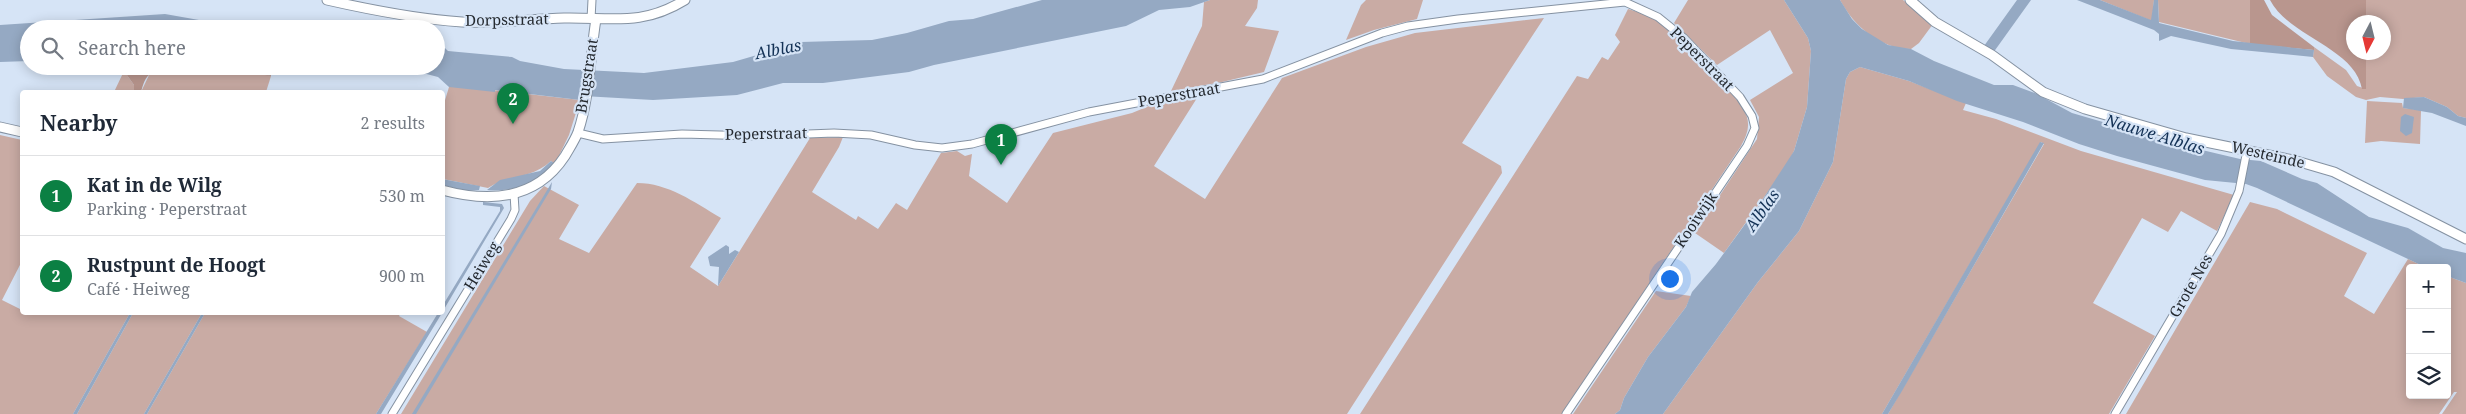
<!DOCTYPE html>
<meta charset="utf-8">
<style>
:root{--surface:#fff;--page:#f6f6f7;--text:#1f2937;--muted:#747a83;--line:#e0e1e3;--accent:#0b8043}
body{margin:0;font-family:"Noto Serif",serif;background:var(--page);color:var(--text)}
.controls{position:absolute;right:15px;bottom:15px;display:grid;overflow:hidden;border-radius:5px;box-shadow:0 2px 12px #0003}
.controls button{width:45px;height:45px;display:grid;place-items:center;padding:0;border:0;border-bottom:1px solid var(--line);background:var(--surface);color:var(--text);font:25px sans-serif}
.compass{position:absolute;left:2346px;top:15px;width:45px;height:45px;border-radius:50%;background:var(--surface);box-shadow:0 2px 12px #0003;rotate:187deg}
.you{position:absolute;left:1669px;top:278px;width:18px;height:18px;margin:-12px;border:4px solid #fff;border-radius:50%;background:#1a73e8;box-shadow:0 0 0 8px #1a73e833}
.badge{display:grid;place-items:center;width:32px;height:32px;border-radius:50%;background:var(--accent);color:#fff;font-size:16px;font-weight:700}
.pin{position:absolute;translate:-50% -41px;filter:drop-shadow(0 1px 2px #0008)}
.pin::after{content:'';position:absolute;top:26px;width:18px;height:15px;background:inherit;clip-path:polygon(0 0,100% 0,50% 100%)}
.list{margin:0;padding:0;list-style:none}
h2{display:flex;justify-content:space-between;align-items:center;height:65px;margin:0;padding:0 20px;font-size:21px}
h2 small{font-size:16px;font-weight:400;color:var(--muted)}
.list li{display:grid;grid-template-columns:32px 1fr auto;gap:15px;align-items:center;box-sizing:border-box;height:80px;padding:0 20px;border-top:1px solid var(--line)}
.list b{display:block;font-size:19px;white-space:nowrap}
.list p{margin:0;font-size:16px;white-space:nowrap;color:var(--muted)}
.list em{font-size:16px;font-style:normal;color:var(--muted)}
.icon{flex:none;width:28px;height:28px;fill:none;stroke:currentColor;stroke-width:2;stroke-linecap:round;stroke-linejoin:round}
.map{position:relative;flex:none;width:2466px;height:414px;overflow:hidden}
.search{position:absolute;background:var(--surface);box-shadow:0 2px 12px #0003;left:20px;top:20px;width:425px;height:55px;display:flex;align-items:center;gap:12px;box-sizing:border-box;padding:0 18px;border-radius:28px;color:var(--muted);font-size:19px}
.panel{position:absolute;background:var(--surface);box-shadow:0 2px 12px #0003;left:20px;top:90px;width:425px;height:225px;border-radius:5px}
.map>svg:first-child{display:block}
.green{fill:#c9aba4}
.forest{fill:#b9968e}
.water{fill:#95a9c3}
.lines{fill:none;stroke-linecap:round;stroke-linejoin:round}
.minor-casing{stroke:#8592a2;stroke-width:9}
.tertiary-casing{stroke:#8592a2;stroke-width:11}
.minor{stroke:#fff;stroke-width:7}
.tertiary{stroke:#fff;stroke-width:9}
.labels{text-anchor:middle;stroke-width:4.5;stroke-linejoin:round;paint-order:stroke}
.street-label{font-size:15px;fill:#24292f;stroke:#d6e4f6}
.water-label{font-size:16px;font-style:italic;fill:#143256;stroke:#d6e4f6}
</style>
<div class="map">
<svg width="2466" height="414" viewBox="0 0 2466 414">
<rect width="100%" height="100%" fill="#d6e4f6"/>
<path class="green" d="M 1210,0 L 1258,0 L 1257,8 L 1245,26 L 1279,31 L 1264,72 L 1222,82 L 1171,91 L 1202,26 L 1204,2 Z
M 1366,0 L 1423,0 L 1417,19 L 1374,30 L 1346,40 L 1361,5 Z
M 1688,0 L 1784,0 L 1808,38 L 1811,51 L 1807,107 L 1794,151 L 1787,165 L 1724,253 L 1695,233 L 1757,139 L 1759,117 L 1750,100 L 1793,73 L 1770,30 L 1717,65 L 1674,23 Z
M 1840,0 L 1903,0 L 1933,24 L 1919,43 L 1911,49 C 1880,49 1854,26 1840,0 Z
M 2100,0 L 2154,0 L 2152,21 Z
M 2158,0 L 2250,0 L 2250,44 L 2159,22 Z
M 2366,0 L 2466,0 L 2466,118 L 2458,116 L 2447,107 L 2424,97 L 2403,99 L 2380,97 L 2366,100 L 2356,97 L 2327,76 L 2313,57 L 2314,47 L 2346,70 L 2357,86 L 2366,89 L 2366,53 L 2384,52 L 2384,22 L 2366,22 Z
M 1628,9 C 1639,12 1650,16 1659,22 C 1679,35 1741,96 1747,117 C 1750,128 1746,137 1741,146 L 1562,414 L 1360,414 L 1577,76 L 1588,79 L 1602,57 L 1608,60 L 1620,42 L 1615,35 Z
M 1544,18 L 1462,143 L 1501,166 L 1502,173 L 1347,414 L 401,414 L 530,201 L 544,186 L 579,205 L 559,239 L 589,253 L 637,183 C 668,183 694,202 721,218 L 690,267 L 718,286 L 810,138 L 843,137 L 839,147 L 812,192 L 856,220 L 858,216 L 878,229 L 896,203 L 907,210 L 941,153 L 957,151 L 965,156 L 972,154 L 969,176 L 1007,203 L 1053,133 L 1132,113 L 1149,106 L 1197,98 L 1154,166 L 1205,199 L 1282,78 L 1366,47 L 1415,33 Z
M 1860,67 L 1909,81 L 1966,103 L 1963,110 L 1996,119 L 2081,151 L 2234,195 L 2217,231 L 2181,211 L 2168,232 L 2142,218 L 2093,303 L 2155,336 L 2109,414 L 1888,414 L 2044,144 L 2041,142 L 1882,414 L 1663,414 L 1758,282 L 1799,231 L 1833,162 L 1846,79 L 1850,72 Z
M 184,68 L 260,73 L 271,76 L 266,92 L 141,92 L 150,73 Z
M 124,71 L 134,85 L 134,92 L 114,92 Z
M 456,86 L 580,100 L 569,135 L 555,164 L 551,161 C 530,180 510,174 488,188 L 443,179 L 443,107 L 449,87 Z
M 2367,101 L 2402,103 L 2403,108 L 2421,110 L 2420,144 L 2381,141 L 2365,143 Z
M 0,135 L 22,140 L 22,261 L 2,300 L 22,310 L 22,312 L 130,313 L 73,414 L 0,414 Z
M 2250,202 L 2277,209 L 2367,253 L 2344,296 L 2374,314 L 2408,259 L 2427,268 L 2410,268 L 2410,395 L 2447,395 L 2447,276 L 2466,283 L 2466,414 L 2442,414 L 2457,392 L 2454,392 L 2439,414 L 2126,414 Z
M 1656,291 L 1691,296 L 1686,307 L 1648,357 L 1624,398 L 1620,410 L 1615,414 L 1573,414 Z
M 133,313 L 202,313 L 144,414 L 77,414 Z
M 205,313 L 401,313 L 399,316 L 427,332 L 376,414 L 147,414 Z"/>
<path class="forest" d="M 2250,0 L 2264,0 L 2272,15 L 2314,47 L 2314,50 L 2250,44 Z
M 2270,0 L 2366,0 L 2366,22 L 2354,22 L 2354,52 L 2366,53 L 2366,89 L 2362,89 C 2355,48 2289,37 2270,0 Z
M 126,66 L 269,66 L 271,76 C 250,72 168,63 152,73 C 145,76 143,85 141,92 L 134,92 L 134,85 L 124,71 Z"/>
<path class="water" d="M 1042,0 L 1210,0 L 1190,7 L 1159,10 L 1126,26 L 934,65 L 909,72 L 823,83 L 783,83 L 737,95 L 653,100 L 583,96 L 580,100 L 495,90 L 495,92 L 449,87 L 438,77 L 415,71 L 378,70 L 347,66 L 436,66 L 436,39 L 448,51 L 512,57 L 520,61 L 564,69 L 644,73 L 733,62 L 801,42 L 872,40 L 907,33 L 949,21 L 973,19 Z
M 1784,0 L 1840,0 L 1852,19 L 1862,29 L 1888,45 L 1911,49 L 1934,61 L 1994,85 L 2013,85 L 2035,93 L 2072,113 L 2185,146 L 2240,159 L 2261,161 L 2302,179 L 2317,183 L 2369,217 L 2408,228 L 2443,248 L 2466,253 L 2466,283 L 2447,276 L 2447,268 L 2425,267 L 2257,188 L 2246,184 L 2205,180 L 2117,156 L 2079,144 L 2023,122 L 1957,101 L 1909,81 L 1860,67 L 1850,72 L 1846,79 L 1833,162 L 1799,231 L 1758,282 L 1663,414 L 1615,414 L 1620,410 L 1624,398 L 1648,357 L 1686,307 L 1692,292 L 1716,264 L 1759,205 L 1794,151 L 1807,107 L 1811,51 L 1808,38 Z
M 2017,0 L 2031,0 L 1993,53 L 1984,46 Z
M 2077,0 L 2100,0 L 2151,20 L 2154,0 L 2158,0 L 2159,23 L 2233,41 L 2314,50 L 2313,57 L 2231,49 L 2171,36 L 2159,41 L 2159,34 L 2154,30 Z
M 165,14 L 216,23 L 280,23 L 335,29 L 29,29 L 29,61 L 0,62 L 0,25 Z
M 2424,97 L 2447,107 L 2458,116 L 2466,118 L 2466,126 L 2432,113 L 2403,108 L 2404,98 Z
M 2405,114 L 2414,117 L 2412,133 L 2406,136 L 2400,131 L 2401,117 Z
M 2040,142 L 2044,143 L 1902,391 L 1888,414 L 1882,414 Z
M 551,161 L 554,163 C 539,184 512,192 487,190 L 500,180 L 540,171 Z
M 442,179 L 480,186 L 479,190 L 466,191 L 443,185 Z
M 552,182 L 551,189 L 416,414 L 412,414 Z
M 483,202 L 502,204 L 504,208 L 443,311 L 443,305 L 500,211 L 500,207 L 483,205 Z
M 726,245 L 729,247 L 729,254 L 735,250 L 739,252 L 718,286 L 719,267 L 710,266 L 708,257 Z
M 130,313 L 133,313 L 77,414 L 73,414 Z
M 202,313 L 205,313 L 147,414 L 144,414 Z
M 438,313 L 442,313 L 381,414 L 376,414 Z"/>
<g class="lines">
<g class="minor-casing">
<path id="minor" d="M 591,19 L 592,0
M 578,133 L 603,139 L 682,134 L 757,136 L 834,133 L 871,135 L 915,145 L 942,148 L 972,144 L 1089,112 L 1263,79 L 1382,33 L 1408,26 L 1458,19 L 1625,2 L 1658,17 L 1684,38 L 1740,97 L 1752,116 L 1755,128 L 1747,146 L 1566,414
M 392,414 L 511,219 L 515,210 L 514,194
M 2115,414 L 2221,234 L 2239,191 L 2247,150"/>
</g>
<g class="tertiary-casing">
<path id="tertiary" d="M 327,0 C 371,10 417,19 462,22 C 496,24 530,19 564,18 C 611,17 641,27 685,0
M 1910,0 L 1935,22 L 1992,55 L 2043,92 L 2085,109 L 2186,138 L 2293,160 L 2334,172 L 2466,239
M 0,127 L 22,132
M 442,190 C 490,203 536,200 565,156 C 569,149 575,140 578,132 C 590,97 590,56 596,19"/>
</g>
<use href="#minor" class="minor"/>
<use href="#tertiary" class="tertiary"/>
</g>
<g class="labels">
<g class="street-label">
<text transform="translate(507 20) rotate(-1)" y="5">Dorpsstraat</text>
<text transform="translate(1702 59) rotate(45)" y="5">Peperstraat</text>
<text transform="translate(587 76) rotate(-81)" y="5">Brugstraat</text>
<text transform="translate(1179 95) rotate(-10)" y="5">Peperstraat</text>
<text transform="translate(766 134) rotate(-1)" y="5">Peperstraat</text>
<text transform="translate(2268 155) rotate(13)" y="5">Westeinde</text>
<text transform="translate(1696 220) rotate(-56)" y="5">Kooiwijk</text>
<text transform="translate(482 266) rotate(-59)" y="5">Heiweg</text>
<text transform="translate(2191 286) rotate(-60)" y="5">Grote Nes</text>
</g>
<g class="water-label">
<text transform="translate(778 49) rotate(-11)" y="6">Alblas</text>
<text transform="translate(2155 134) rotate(17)" y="6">Nauwe Alblas</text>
<text transform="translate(1762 210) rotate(-55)" y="6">Alblas</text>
</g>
</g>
</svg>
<div class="controls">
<button>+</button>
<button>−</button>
<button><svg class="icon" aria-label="layers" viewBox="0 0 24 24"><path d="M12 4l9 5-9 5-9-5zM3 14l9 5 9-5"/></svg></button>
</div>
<svg class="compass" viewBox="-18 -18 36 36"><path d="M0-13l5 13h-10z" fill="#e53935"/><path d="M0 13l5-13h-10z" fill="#747a83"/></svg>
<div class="you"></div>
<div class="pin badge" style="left:1001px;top:165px">1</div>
<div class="pin badge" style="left:513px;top:124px">2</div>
<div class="search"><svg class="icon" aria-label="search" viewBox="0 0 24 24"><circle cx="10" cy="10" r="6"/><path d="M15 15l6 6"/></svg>Search here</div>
<section class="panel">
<h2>Nearby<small>2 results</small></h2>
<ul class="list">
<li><span class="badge">1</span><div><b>Kat in de Wilg</b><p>Parking · Peperstraat</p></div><em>530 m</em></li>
<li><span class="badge">2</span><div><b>Rustpunt de Hoogt</b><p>Café · Heiweg</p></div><em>900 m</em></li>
</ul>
</section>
</div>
